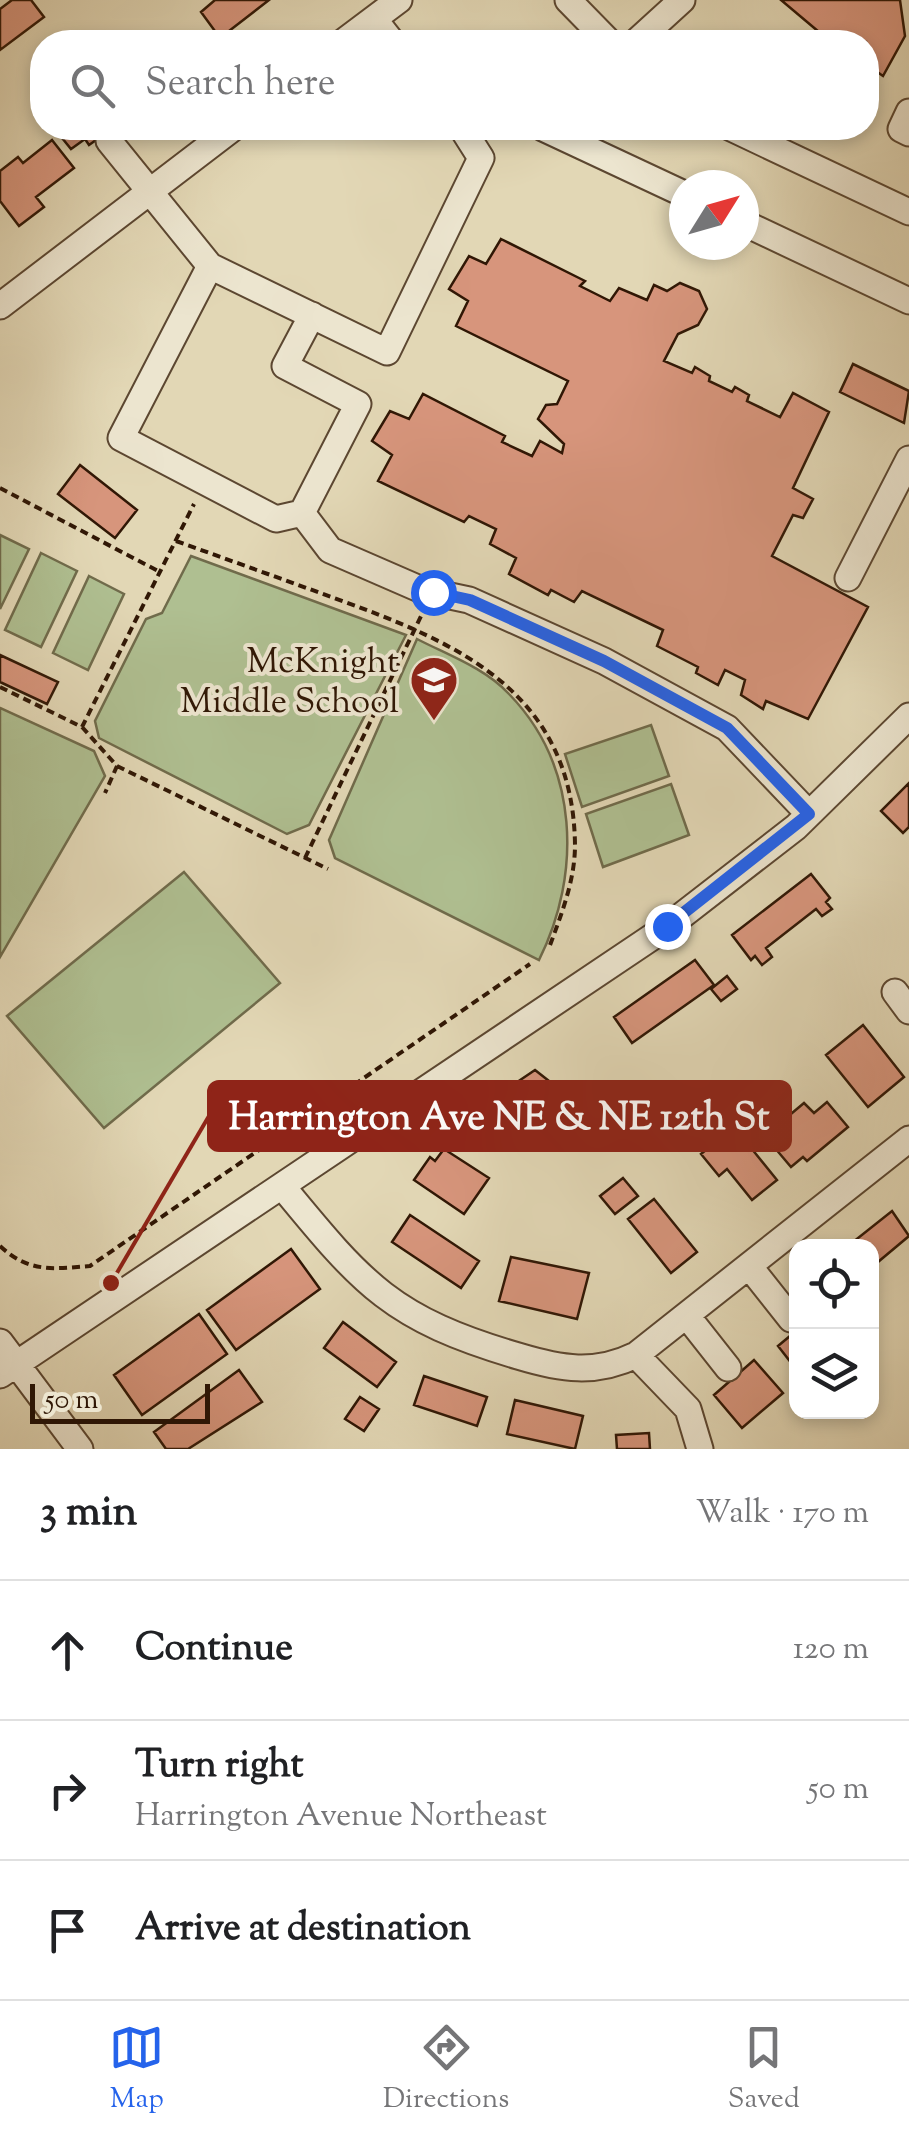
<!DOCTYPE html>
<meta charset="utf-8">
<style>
:root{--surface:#fff;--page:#f6f6f6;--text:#202124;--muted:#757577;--line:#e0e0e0;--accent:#2563eb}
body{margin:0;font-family:"Sorts Mill Goudy",serif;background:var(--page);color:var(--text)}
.controls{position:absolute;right:30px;bottom:30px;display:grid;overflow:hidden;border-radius:20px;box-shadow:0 5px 15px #0003}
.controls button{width:90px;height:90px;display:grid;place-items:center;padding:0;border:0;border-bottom:2px solid var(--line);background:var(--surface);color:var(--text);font:50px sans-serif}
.compass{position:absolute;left:669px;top:170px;width:90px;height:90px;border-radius:50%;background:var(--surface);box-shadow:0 5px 15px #0003;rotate:53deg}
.scale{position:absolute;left:30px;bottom:25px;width:180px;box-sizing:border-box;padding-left:10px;border:5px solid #301705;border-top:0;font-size:28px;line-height:35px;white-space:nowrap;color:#301705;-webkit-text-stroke:8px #ece5cf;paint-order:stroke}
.stop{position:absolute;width:30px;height:30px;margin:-22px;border:8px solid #2563eb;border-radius:50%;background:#fff}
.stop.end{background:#2563eb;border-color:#fff;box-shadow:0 2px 10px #0008}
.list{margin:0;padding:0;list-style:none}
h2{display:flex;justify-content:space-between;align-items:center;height:130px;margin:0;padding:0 40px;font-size:42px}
h2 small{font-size:32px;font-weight:400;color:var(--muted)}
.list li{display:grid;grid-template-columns:65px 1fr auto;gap:30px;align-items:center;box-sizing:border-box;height:140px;padding:0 40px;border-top:2px solid var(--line)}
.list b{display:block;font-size:38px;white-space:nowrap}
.list p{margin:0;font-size:32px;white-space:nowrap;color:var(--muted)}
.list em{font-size:32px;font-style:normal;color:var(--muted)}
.icon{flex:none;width:55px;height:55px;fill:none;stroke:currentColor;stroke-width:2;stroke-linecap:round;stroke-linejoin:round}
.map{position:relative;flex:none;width:909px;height:1449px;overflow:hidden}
.search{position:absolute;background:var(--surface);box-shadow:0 5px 15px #0003;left:30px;right:30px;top:30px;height:110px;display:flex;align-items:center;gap:25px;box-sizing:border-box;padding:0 35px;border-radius:40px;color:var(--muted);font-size:38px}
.sheet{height:550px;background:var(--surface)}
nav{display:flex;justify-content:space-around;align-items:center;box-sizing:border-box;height:140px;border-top:2px solid var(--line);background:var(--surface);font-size:28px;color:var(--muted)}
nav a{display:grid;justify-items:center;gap:5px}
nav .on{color:var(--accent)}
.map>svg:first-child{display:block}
.garden{fill:#afbf91;stroke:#706b4b;stroke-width:2.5}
.building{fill:#d7957c;stroke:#301705;stroke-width:2.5}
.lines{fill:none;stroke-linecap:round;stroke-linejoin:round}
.minor-casing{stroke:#5c4731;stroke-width:29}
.path{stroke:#301705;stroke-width:4;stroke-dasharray:8 5;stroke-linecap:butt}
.minor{stroke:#ece5cf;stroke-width:25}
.route{stroke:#2563eb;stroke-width:12}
.labels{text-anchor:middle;stroke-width:8;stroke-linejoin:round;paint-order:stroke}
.poi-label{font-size:35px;fill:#301705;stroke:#ece5cf;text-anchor:end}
.leader{fill:none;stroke:#8f2418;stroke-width:4}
.callout-dot{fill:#8f2418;stroke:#ece5cf;stroke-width:4}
.callout{fill:#8f2418;stroke:#8f2418;stroke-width:4}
.callout-label{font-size:38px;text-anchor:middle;font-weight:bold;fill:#fff}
</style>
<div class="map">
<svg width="909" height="1449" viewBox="0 0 909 1449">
<rect width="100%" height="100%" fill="#e2d7b5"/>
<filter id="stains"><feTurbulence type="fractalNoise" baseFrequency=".002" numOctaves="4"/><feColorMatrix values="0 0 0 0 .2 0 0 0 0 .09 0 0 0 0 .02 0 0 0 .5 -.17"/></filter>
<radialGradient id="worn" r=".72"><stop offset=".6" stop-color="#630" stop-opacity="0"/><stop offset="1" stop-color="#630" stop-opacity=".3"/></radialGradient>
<path class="garden" d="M 0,535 L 29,549 L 0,609 Z
M 41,553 L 77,571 L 41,647 L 5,630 Z
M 191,556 L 406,635 L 309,825 L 287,834 L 99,738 L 95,721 L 146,619 L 162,613 Z
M 89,576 L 124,594 L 88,670 L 53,653 Z
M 417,639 C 448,655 485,668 509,694 C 579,766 582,874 539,960 L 335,858 L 329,840 Z
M 0,708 L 94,751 L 105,776 L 0,957 Z
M 651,725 L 669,776 L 582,807 L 565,754 Z
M 671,784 L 689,835 L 603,867 L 586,814 Z
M 184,872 L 280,983 L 104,1128 L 7,1016 Z"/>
<path class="building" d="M 12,0 L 31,0 L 44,17 L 0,50 L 0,9 Z
M 215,0 L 269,0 L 220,38 L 201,12 Z
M 781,0 L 900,0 L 905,36 L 883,76 L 866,64 L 866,42 L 822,42 L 816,36 L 819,32 Z
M 54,128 L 113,128 L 89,145 L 85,139 L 71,149 Z
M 52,140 L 74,168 L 36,197 L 44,207 L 19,226 L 0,201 L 0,171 L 18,157 L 23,163 Z
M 501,239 L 585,281 L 580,286 L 610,301 L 619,288 L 647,300 L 654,285 L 667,291 L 680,283 L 699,291 L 707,309 L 698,325 L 678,334 L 664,361 L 692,373 L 695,367 L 710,376 L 709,381 L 732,392 L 735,387 L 749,395 L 747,401 L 780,417 L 793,393 L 829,412 L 793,488 L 813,499 L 803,518 L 793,515 L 772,556 L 868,607 L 808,719 L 766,701 L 763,709 L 741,695 L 745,680 L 725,670 L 718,685 L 696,673 L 698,667 L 657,646 L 663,630 L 582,591 L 574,602 L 551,590 L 548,595 L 509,574 L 516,558 L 490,544 L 496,529 L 469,516 L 464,522 L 378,481 L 392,455 L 372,441 L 390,411 L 409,419 L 423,394 L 505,436 L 502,442 L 532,456 L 540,441 L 562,453 L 564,444 L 538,419 L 546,405 L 557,404 L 568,381 L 456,326 L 468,301 L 449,289 L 469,256 L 486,264 Z
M 853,364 L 909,391 L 904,423 L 840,392 Z
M 80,465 L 137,510 L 115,538 L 58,494 Z
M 0,655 L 58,682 L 47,704 L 0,682 Z
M 909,783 L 909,827 L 903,833 L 881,811 Z
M 811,874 L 830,898 L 826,902 L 832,909 L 822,916 L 816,909 L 766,948 L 772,957 L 762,965 L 755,956 L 751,960 L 732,935 Z
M 695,960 L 714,985 L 632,1043 L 614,1017 Z
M 727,976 L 737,989 L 721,1001 L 711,989 Z
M 863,1025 L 904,1077 L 868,1107 L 826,1055 Z
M 535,1070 L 549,1081 L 545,1084 L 555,1103 L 514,1124 L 517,1129 L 505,1137 L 498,1133 L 479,1108 Z
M 827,1102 L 848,1127 L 807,1161 L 803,1157 L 791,1167 L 769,1141 L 783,1129 L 779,1124 L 804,1103 L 814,1113 Z
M 740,1122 L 753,1138 L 747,1143 L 777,1180 L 752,1200 L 727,1169 L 719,1176 L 701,1154 Z
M 444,1149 L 489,1178 L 464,1214 L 414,1180 L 430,1157 L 435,1161 Z
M 623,1178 L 638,1196 L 615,1214 L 600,1196 Z
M 654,1199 L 697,1252 L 671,1273 L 628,1219 Z
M 892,1211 L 909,1236 L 872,1267 L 872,1246 L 848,1246 Z
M 410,1215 L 479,1261 L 461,1288 L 392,1242 Z
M 291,1249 L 320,1289 L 236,1350 L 207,1310 Z
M 511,1257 L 589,1273 L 577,1319 L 499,1301 Z
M 199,1314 L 227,1354 L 142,1415 L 114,1375 Z
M 343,1322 L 396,1362 L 377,1387 L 324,1348 Z
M 796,1331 L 796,1369 L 778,1346 Z
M 754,1360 L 783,1393 L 742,1428 L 714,1395 Z
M 239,1370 L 262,1402 L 188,1449 L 166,1449 L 154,1432 Z
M 424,1376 L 487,1397 L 477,1426 L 414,1405 Z
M 360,1397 L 379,1409 L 364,1431 L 345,1419 Z
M 515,1400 L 583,1416 L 575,1449 L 507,1434 Z
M 649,1433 L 650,1449 L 617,1449 L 616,1435 Z"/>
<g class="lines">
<g class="minor-casing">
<path id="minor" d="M 568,0 L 609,42
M 374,19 L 392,42
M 343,42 L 399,0
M 636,42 L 682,0
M 909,112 L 901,129 L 909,133
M 543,128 L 684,194
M 731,128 L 909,212
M 109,141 L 210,266 L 387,352 L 481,158 L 462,128
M 744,223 L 909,301
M 210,266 L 121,438 L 276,519 L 302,513
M 0,306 L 233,128
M 302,513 L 330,550 L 422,590 L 469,600 L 604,661 L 727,728 L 809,814
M 302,513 L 358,404 L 285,366 L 312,315
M 848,578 L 909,459
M 895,992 L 909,1011
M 282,1186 C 364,1286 392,1319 518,1356 C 561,1369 595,1375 636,1355 L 909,1139
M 749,1266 L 791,1319
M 687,1316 L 728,1368
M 0,1342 L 80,1449
M 636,1355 L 688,1409 L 700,1449
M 0,1375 L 667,927 L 796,827 L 909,716"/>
</g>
<path class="path" d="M 0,488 L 160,572
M 176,541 C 229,560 282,579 334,598 C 459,643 573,692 575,845 C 575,881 561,915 549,948
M 0,687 L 82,727 L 194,504
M 82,727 L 117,766 L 105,793
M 117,766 L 328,869
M 305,858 L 422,614
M 0,1246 C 29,1273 53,1269 90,1266 L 530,964"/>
<use href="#minor" class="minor"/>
</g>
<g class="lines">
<path class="route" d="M 433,592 L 470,600 L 604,661 L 727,728 L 809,814 L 667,926"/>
</g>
<defs>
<g id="school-pin" transform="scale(2.5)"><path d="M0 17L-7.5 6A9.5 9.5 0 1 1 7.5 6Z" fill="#8f2418" stroke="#ece5cf"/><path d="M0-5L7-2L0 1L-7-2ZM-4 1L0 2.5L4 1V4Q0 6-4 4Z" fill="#fff"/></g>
</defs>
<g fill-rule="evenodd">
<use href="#school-pin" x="434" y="680"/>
</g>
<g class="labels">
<g class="poi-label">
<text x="399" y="672">McKnight<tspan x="399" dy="40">Middle School</tspan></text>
</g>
</g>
<path class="leader" d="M111 1283L209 1116"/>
<circle class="callout-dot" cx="111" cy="1283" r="10"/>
<rect class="callout" x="209" y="1082" width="581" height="68" rx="10"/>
<g class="callout-label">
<text x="499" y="1129">Harrington Ave NE &amp; NE 12th St</text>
</g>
<rect width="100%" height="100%" filter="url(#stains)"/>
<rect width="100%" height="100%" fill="url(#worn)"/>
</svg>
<div class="controls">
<button><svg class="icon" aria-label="locate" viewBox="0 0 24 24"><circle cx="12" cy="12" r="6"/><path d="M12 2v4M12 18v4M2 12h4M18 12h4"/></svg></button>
<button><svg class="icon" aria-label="layers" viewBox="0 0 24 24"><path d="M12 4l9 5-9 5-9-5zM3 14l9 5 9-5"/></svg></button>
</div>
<svg class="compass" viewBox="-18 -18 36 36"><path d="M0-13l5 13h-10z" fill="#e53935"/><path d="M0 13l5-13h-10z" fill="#757577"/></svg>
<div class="scale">50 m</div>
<div class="stop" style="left:433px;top:592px"></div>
<div class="stop end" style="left:667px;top:926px"></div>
<div class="search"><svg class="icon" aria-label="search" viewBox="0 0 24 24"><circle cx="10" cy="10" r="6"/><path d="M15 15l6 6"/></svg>Search here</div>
</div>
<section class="sheet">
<h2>3 min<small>Walk · 170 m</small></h2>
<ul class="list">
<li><svg class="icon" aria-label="ahead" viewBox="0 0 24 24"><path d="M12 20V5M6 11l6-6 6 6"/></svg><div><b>Continue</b></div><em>120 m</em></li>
<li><svg class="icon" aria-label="right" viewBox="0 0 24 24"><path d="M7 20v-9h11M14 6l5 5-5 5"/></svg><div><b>Turn right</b><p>Harrington Avenue Northeast</p></div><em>50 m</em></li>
<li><svg class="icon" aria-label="arrive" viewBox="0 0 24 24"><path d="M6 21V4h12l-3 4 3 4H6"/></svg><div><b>Arrive at destination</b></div></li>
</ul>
</section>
<nav>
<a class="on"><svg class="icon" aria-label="map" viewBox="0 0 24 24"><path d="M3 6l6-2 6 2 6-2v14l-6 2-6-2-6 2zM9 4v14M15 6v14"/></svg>Map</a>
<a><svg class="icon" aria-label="directions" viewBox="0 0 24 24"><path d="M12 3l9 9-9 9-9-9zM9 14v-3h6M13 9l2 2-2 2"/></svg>Directions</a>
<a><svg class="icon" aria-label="saved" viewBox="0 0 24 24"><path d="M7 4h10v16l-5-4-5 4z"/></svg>Saved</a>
</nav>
